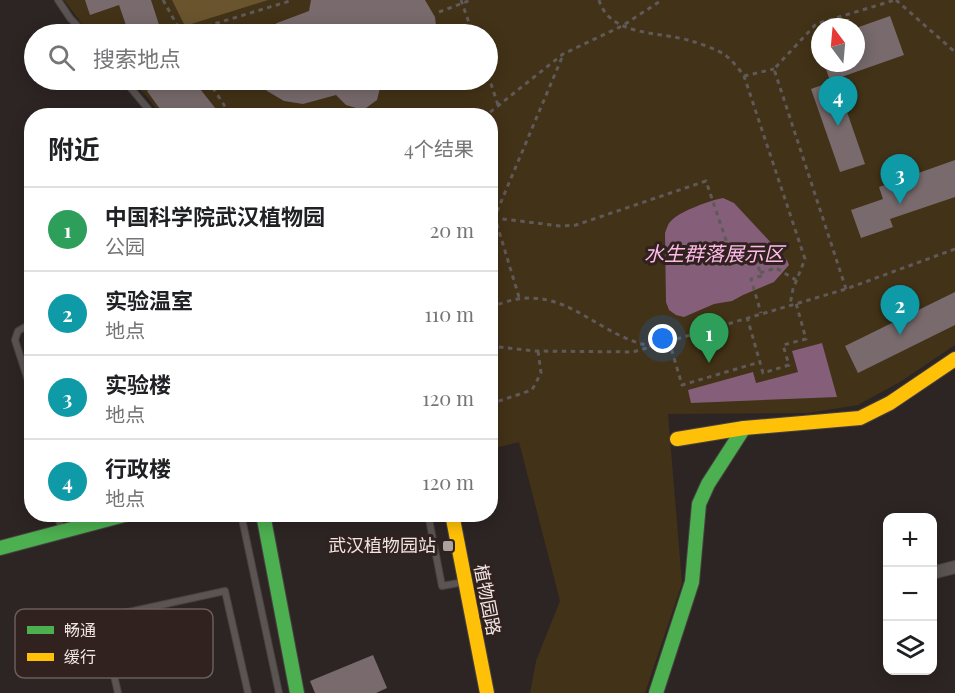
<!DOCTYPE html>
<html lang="zh">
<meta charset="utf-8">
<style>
:root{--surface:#fff;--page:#f6f6f6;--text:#202124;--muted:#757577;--line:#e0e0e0;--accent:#0f766e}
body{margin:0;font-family:"Playfair Display","Noto Sans SC",serif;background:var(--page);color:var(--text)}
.controls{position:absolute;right:18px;bottom:18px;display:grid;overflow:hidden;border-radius:12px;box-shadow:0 3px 15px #0003}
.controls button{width:54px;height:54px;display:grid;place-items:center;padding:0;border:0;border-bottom:2px solid var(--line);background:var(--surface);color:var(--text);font:30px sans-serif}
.compass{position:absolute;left:811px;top:18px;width:54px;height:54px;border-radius:50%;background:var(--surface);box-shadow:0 3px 15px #0003;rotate:344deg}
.you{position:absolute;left:663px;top:339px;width:21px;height:21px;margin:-15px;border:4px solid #fff;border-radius:50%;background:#1a73e8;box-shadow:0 0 0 9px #1a73e833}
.badge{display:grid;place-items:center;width:39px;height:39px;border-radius:50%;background:var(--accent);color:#fff;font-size:20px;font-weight:700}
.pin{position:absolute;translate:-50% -50px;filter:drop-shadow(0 2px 3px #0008)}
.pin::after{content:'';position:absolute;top:32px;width:21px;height:18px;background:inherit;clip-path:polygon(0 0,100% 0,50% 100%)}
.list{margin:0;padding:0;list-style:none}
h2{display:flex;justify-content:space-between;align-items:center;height:78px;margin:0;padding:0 24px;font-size:26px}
h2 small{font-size:20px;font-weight:400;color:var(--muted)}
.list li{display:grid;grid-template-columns:39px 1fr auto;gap:18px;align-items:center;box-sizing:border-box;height:84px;padding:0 24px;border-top:2px solid var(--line)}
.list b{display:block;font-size:22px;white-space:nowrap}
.list p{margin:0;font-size:20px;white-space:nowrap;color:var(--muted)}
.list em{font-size:20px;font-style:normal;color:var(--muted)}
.icon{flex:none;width:33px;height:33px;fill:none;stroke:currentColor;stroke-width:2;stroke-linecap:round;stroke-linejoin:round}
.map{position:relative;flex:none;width:955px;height:693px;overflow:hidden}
.search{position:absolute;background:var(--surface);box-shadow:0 3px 15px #0003;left:24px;top:24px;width:474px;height:66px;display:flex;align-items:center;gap:15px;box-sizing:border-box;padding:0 21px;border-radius:33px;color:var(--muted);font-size:22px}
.panel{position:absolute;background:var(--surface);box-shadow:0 3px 15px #0003;left:24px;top:108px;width:474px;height:414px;border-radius:24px}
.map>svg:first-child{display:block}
.green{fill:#423217;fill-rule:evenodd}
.forest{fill:#69542e}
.water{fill:#855e79}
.building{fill:#796b6d}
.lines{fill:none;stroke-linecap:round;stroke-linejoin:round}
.lane-casing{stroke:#494240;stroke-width:8}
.street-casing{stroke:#494240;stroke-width:14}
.fast-casing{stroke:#494240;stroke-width:16}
.slow-casing{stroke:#494240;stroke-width:16}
.path{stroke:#5f5a59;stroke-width:3;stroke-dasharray:4.5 4.5;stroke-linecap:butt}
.lane{stroke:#5a5453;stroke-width:6}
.street{stroke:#5a5453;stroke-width:12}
.fast{stroke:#4caf50;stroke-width:14}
.slow{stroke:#ffc107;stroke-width:14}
.poi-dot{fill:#aca2a0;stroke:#31221f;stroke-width:2}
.labels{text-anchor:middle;stroke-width:6;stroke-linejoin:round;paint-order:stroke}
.poi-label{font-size:18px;fill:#f0e6e4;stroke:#31221f;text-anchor:end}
.street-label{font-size:18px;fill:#f0e6e4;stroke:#31221f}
.water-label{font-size:20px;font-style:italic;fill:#febbe9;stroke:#31221f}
.key{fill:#31221f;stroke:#6a5d5a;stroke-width:1.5}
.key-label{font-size:16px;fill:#f0e6e4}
</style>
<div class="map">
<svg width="955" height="693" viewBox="0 0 955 693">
<rect width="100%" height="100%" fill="#2d2523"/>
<path class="green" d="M 64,0 L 955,0 L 955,345 L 900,382 L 858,405 L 808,413 L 668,414 L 682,583 L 645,693 L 530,693 L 536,661 L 560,601 L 519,442 L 491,449 L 490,116 L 160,115 L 149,99 L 131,80 L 488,80 L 488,34 L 90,34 ZM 820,27 L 856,27 L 856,63 L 820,63 Z"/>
<path class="forest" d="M 172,0 L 268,0 L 185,26 Z"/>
<path class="water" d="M 723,198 L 734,203 L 787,260 L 789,265 L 774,282 L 743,295 L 732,301 L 714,304 L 684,317 L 676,315 L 669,310 L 666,302 L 665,233 C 667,228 668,223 672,220 C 681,211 711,200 723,198 Z
M 822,343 L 837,397 L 691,403 L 688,390 L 753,372 L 756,383 L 798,372 L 792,351 Z"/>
<path class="building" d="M 85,0 L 151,0 L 162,34 L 129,34 L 119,5 L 90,15 Z
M 311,0 L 425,0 L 435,17 L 437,34 L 261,34 L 277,23 L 309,11 Z
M 890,16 L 904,55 L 830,81 L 824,63 L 856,63 L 856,28 Z
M 162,80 L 193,80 L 216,109 L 208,116 L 165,116 L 147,91 Z
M 259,80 L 382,80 L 377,100 L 366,108 L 359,109 L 346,105 L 336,95 L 303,104 L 284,101 L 267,91 Z
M 836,80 L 865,164 L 840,172 L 811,89 Z
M 955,160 L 955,197 L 890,219 L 893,227 L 861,238 L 851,210 L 883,199 L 879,187 Z
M 955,292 L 955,325 L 858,373 L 845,346 Z
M 373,655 L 387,688 L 376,693 L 315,693 L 310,681 Z"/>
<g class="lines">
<g class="lane-casing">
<path id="lane" d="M 58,0 L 70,18 L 85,34
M 124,80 L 154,116
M 32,323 L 18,331 L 15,340 L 32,393
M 57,514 L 62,531
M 241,514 L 279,693
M 428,514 L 442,586 L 464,582
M 118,693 L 101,618 L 225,591 L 248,693"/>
</g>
<g class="street-casing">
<path id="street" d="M 932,573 L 955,567"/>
</g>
<g class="fast-casing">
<path id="fast" d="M 263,514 L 297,693
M 0,548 L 128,514
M 656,693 L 692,582 L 699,504 L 708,484 L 744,428"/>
</g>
<g class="slow-casing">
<path id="slow" d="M 677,439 L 744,428 L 860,418 L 890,403 L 955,359
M 452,514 L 487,693"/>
</g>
<path class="path" d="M 163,0 L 182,34
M 461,0 L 473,34
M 599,0 C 610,37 660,31 691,41 C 702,44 716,49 725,55 C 732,60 739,69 744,76 L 805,259 L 793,289 L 790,305
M 896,0 L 955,52
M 439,12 L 471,0
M 181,34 L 293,0
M 488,75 L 498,105
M 744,76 L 774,69
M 208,80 L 231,116
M 366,108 L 368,116
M 482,116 L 489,113 L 563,54 L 622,26 L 662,0
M 490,228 L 563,55
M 760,273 L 776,268 L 796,280
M 846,289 L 774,69 L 816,24 L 895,0
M 519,297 L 495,218 L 560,226 L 576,225 L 706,181 L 727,243 L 714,246 L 716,254 L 736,248 L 741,264 L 756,259 L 761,276 L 751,279 L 761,313
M 490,308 C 560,275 591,334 650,346
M 747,317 L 763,373 L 789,365 L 783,345 L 806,339 L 796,303
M 669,341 L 682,385 L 760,362
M 490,346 L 535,351 L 633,352 L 846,289 L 955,249
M 490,404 L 532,390 L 541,373 L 538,351"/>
<use href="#lane" class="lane"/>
<use href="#street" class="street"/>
<use href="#fast" class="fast"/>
<use href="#slow" class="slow"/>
</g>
<rect class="poi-dot" x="442" y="540" width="12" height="12" rx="3"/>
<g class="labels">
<g class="poi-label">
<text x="436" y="552">武汉植物园站</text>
</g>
<g class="street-label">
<text transform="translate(487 600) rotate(79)" y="6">植物园路</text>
</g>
<g class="water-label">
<text x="714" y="261">水生群落展示区</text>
</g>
</g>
<rect x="15" y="609" width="198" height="69" rx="9" class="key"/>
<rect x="27" y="626" width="27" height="8" fill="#4caf50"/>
<rect x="27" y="653" width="27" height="8" fill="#ffc107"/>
<g class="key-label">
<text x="64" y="636">畅通</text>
<text x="64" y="663">缓行</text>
</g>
</svg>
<div class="controls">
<button>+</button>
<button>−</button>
<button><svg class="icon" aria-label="layers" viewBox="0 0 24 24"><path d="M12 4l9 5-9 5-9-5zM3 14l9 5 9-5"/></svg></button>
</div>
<svg class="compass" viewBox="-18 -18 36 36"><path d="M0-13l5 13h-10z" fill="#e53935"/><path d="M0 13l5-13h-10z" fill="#757577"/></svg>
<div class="you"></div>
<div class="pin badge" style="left:709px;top:363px;background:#2e9e5b">1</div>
<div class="pin badge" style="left:900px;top:335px;background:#0f9aa8">2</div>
<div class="pin badge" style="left:900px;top:204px;background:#0f9aa8">3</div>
<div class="pin badge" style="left:838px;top:126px;background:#0f9aa8">4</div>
<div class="search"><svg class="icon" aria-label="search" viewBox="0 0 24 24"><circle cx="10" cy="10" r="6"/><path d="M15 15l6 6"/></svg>搜索地点</div>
<section class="panel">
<h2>附近<small>4个结果</small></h2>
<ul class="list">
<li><span class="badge" style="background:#2e9e5b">1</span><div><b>中国科学院武汉植物园</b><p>公园</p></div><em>20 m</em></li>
<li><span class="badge" style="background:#0f9aa8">2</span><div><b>实验温室</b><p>地点</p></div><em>110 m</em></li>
<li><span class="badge" style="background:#0f9aa8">3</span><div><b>实验楼</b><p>地点</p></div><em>120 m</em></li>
<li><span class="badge" style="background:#0f9aa8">4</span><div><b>行政楼</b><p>地点</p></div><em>120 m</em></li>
</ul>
</section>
</div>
